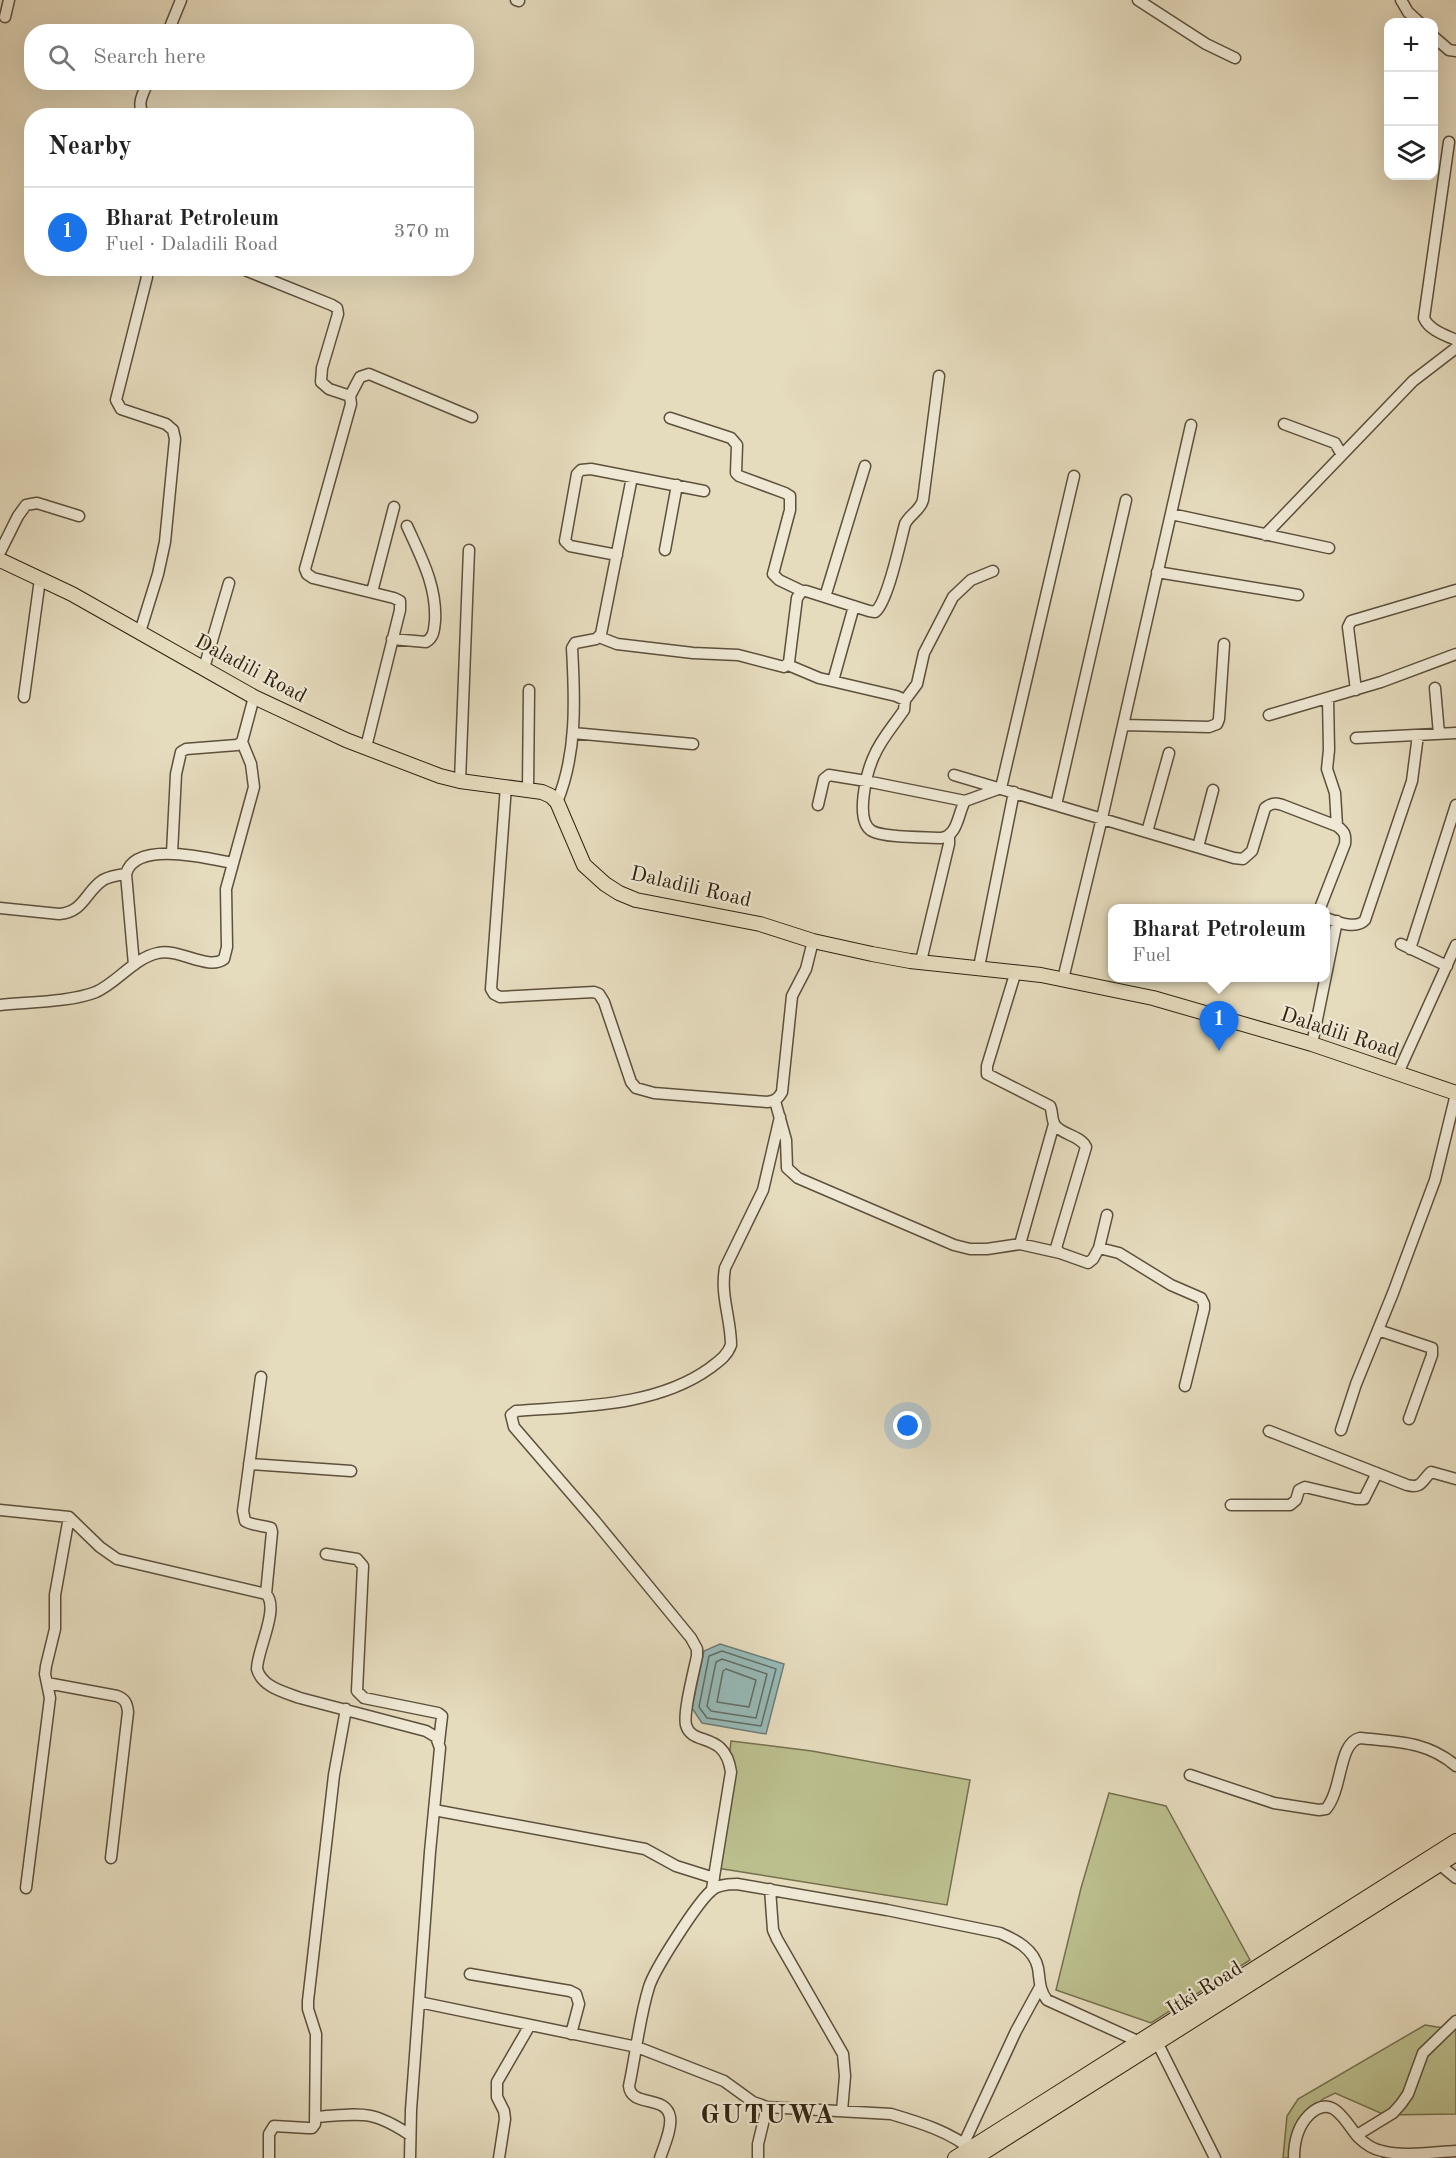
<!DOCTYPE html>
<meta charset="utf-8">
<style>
:root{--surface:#fff;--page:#f2f2f2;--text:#222;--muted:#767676;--line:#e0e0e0;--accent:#1a73e8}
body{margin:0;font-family:"Old Standard TT",serif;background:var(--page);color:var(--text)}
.controls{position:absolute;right:18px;top:18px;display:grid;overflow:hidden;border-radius:12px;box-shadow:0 6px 24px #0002}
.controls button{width:54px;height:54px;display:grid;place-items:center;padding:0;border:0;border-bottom:2px solid var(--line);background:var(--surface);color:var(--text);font:30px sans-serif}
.you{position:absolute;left:908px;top:1426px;width:21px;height:21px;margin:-15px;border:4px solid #fff;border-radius:50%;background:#1a73e8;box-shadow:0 0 0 9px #1a73e833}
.badge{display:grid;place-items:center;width:39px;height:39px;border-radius:50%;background:var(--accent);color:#fff;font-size:20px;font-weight:700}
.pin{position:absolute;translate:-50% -50px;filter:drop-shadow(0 2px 3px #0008)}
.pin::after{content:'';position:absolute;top:32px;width:21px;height:18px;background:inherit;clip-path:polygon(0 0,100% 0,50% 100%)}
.popup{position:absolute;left:1108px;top:904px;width:222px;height:78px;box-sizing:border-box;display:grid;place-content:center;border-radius:12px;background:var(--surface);filter:drop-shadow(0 2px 4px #0005);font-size:20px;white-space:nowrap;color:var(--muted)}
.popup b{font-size:22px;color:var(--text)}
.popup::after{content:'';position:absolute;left:50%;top:100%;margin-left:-12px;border:12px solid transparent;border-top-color:var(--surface)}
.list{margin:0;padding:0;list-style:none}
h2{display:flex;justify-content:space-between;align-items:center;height:78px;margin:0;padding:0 24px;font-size:26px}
h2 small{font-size:20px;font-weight:400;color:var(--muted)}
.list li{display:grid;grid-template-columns:39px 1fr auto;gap:18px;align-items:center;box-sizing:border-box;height:90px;padding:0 24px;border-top:2px solid var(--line)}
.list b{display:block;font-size:22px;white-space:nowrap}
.list p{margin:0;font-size:20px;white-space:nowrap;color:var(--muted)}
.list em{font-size:20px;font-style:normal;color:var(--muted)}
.icon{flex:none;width:33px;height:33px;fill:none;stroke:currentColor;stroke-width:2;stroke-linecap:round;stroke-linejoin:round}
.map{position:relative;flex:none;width:1456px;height:2158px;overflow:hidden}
.search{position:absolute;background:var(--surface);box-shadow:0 6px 24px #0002;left:24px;top:24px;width:450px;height:66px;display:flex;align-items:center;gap:15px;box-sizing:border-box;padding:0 21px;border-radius:24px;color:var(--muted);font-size:22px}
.panel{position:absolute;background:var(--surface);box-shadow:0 6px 24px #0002;left:24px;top:108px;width:450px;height:168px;border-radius:24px}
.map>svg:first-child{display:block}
.green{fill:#bbbe8d;stroke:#76704f;stroke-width:1.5}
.water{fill:#97bab8;stroke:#6e7d75;stroke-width:1.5}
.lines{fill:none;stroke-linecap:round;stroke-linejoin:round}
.shore{stroke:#646e64;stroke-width:1.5}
.minor-casing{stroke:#5d503c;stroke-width:13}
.major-casing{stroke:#302211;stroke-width:16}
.minor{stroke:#eee8d4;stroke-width:10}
.major{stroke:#e5dbbd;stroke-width:14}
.labels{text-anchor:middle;stroke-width:4.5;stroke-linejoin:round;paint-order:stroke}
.street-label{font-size:21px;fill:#302211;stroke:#eee8d4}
.district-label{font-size:27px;font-weight:bold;letter-spacing:1.5px;fill:#302211;stroke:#eee8d4}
</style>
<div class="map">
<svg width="1456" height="2158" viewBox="0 0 1456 2158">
<rect width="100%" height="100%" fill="#e5dbbd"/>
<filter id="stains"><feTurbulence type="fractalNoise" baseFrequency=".00333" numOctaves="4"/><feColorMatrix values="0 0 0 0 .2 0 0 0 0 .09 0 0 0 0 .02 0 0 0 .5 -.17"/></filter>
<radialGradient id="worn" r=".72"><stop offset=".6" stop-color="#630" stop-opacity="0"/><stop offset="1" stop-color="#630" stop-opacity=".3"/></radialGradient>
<path class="green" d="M 731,1741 L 812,1751 L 970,1780 L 947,1905 L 717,1868 Z
M 1109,1793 L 1166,1806 L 1250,1960 L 1151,2023 L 1056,1990 L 1081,1888 Z
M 1425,2025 L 1456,2030 L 1456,2114 L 1385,2115 L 1335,2093 L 1323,2099 L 1302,2118 L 1296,2158 L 1283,2158 L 1287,2116 L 1298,2099 Z"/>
<path class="water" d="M 720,1644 L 784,1664 L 766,1734 L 702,1723 L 692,1708 L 704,1651 Z"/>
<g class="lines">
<path class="shore" d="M 722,1651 L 776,1669 L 761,1726 L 707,1718 L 699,1707 L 709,1656 Z
M 722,1659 L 767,1674 L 756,1718 L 711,1711 L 707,1706 L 716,1662 Z
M 726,1669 L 756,1680 L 749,1707 L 717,1702 L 723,1671 Z"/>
<g class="minor-casing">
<path id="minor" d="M 516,0 L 519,1
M 1138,0 L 1206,44 L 1235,58
M 1401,0 L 1408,12 L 1419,22
M 5,17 L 9,0
M 168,32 L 181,0
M 1434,37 L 1449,50 L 1456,51
M 144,116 C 136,104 143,94 148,82
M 1449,142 L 1424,318 C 1429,330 1445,335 1456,340
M 240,268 L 332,305 L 337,308 L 338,314 L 322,368 L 321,382 L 329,389 L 350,396 L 351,404 L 305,569 L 307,574 L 313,578 L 394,598 L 400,601 L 400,610 L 366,747
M 350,396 L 360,377 L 369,374 L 472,417
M 670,418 L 731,438 L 737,445 L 736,473 L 739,476 L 785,493 L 790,496 L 790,510 L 773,574 L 779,580 L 802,591
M 1284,424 L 1335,443 L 1342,455
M 1171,514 L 1329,548
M 1265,535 L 1413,381 L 1456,348
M 665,550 L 677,485
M 0,552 L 18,516 L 26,505 L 37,503 L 79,516
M 617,555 L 570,546 L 565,541 L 577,474 L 581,470 L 591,469 L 704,491
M 1157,572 L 1298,595
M 372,592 L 394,507
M 825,597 L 865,466
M 140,632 L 158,574 L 165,542 L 175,439 L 173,430 L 166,424 L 121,409 L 116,400 L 147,277 L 144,268
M 599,637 L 617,644 L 693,653 L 738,655 L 784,667 L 789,662 L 797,598 L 802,591 L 806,591 L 869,611 L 875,612 C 888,602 900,542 905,524 C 910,514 920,511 923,500 L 939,376
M 392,639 L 426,642 C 434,637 434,630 435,621 C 437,586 421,557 407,526
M 788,665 L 819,678 L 896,696 L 905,700 L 904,710 C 894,725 881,739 874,756 C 867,771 854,821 872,831 C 885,838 925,837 941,838 C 958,836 958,813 965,801 L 1001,788 L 1074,476
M 204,668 L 229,583
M 833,681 L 854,606
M 1435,688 L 1439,734
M 1356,690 L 1348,627 L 1351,621 L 1456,590
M 24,697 L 40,579
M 1328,698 L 1329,750 L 1327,769 L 1335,793 L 1337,826
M 905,700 L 917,684 L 924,653 L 953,597 L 971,580 L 993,571
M 1269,715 L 1381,682 L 1456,654
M 1123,725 L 1209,727 L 1217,724 L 1219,719 L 1224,644
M 573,733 L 693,744
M 1356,738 L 1456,733
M 954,775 L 1234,858 L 1243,859 L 1252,851 L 1265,808 C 1272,802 1277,803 1285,806 L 1337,826 C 1345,832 1346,835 1345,844 L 1320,908
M 460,781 L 469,550
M 506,786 L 491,989 L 494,994 L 500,997 L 594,992 L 599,994 L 604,1002 L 631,1082 L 636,1088 L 654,1093 L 767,1102 C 775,1101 778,1099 782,1092 L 792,996 L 806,969 L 813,941
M 528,790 L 529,690
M 557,802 C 577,754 575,700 572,648 L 575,643 L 596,639 L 601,634 L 632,477
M 818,805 L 824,779 L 829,775 L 866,781 L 965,801
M 1056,805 L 1126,500
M 1147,832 L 1169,753
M 1198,847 L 1213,790
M 172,853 L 176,774 L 181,752 L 186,749 L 237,745 L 242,742 L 254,697
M 0,908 L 59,914 C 84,912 85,892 103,880 C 110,876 118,875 126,874
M 1326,918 C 1337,922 1356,930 1365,920 L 1412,781 L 1418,735
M 1401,944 L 1447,966
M 1410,949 L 1456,805
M 921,961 L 949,844 L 949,836
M 134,965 L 126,874 C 135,840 207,858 232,863
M 979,967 L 1014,792
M 1016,971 L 987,1066 L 987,1074 L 1050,1106 C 1053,1112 1051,1119 1055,1125 C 1062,1135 1080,1135 1086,1147 L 1056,1248 L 1060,1253 L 1088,1263 L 1093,1259 L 1099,1248 L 1119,1253 L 1171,1285 L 1201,1298 L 1204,1304 L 1204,1309 L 1185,1386
M 1063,979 L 1102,818 L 1191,425
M 0,1005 C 28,1002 71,1002 96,992 C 118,982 134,958 158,953 C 179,948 208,971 224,959 L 227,947 L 226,889 L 254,787 L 251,764 L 242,742
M 1312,1044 L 1337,921
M 1398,1073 L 1456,945
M 775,1101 L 786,1140 L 787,1168 L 798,1178 L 954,1245 L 970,1249 L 987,1249 L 1020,1244 L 1060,1253
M 1020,1244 L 1054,1124
M 1099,1248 L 1107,1215
M 1378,1330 L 1432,1348 L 1432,1355 L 1409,1419
M 261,1377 L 243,1511 L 245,1521 C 253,1526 262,1525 271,1528 L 272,1532 L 266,1594
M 1341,1430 L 1356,1384 L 1393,1293 L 1435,1180 L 1456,1094
M 1269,1431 L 1407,1485 C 1422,1489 1422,1480 1431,1472 L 1456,1479
M 249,1464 L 351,1471
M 1231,1505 L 1290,1505 L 1296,1500 L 1299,1490 L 1305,1487 L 1356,1499 L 1364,1499 L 1377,1473
M 0,1510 L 69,1517 L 100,1547 L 117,1559 L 266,1594 C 280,1608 257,1650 257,1669 C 262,1687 284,1692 300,1698 L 426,1731 L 436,1737 L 440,1748 L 430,1852 L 411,2110 L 410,2158
M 326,1554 L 357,1559 L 363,1566 L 357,1691 L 364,1698 L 438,1713 L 442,1716 L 439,1742
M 47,1683 L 117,1696 C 125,1699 127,1703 128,1712 L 111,1858
M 1190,1775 L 1274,1803 L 1319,1810 L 1326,1809 C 1343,1789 1338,1743 1360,1738 C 1397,1742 1427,1741 1456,1766
M 434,1810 L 645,1849 L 676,1866 L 714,1878
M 1439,1864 L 1456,1878
M 26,1888 L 50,1698 L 45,1674 L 46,1666 L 55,1629 L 55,1595 L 69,1517
M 712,1889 L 731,1772 C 725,1730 692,1747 686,1725 C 683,1712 694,1671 697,1656 L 697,1649 L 691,1638 L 595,1521 L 514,1427 L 511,1415 L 516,1411 C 580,1406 656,1407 710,1368 C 719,1361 727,1356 731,1345 C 731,1319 720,1295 725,1268 L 763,1190 L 780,1117
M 770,1889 L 773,1930 L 777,1939 L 843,2054 L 845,2076 L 842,2111
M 470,1974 L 570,1991 L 576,1994 L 579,2004 L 571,2034
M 419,2002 L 637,2047 L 724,2081 L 753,2102 L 767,2107 L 891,2114 C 918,2122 952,2132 974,2152
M 1157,2042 L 1215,2158
M 316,2117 C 361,2114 371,2109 410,2135
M 1357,2135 L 1393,2113 L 1401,2104 L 1408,2094 L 1423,2053 L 1456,2021
M 964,2143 L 1016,2031 L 1040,1987
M 269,2158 L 269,2134 L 274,2126 L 308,2128 L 312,2128 L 315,2124 L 316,2034 L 308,2009 L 308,2001 L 334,1775 L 346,1709
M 499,2158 L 505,2119 L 504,2111 L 497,2097 L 497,2082 L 530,2025
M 660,2158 C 664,2146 672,2129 670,2117 C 666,2094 631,2108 629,2086 C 636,2054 639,2019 649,1987 C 654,1970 697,1903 711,1891 C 717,1885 728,1884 737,1884 L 887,1910 L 1000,1933 C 1016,1940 1034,1949 1038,1968 C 1040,1980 1039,1990 1047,2000 L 1142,2043
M 758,2158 L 758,2144 L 767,2107
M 1294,2158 C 1294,2142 1297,2127 1309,2115 C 1333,2092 1345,2122 1358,2137 C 1365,2144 1372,2149 1382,2151 C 1404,2157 1433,2152 1456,2151"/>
</g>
<g class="major-casing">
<path id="major" d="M 0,560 L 72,594 L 254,697 L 346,740 L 440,776 L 460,781 L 542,792 L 551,796 L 557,802 L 584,865 L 605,884 L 619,893 L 636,900 L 760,924 L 813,941 L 872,954 L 910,961 L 1041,975 L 1153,998 L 1312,1044 L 1456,1093
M 955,2158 L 1456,1841
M 975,2158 L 1456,1854"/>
</g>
<use href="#minor" class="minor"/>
<use href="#major" class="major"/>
</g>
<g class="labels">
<g class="street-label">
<text transform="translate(251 668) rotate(28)" y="7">Daladili Road</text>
<text transform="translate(691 886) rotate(13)" y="7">Daladili Road</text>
<text transform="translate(1340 1032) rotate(18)" y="7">Daladili Road</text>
<text transform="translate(1204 1988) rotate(-32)" y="7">Itki Road</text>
</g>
<g class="district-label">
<text x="768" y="2123">GUTUWA</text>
</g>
</g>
<rect width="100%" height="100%" filter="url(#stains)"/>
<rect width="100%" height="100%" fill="url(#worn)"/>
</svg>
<div class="controls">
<button>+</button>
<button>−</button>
<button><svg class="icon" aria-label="layers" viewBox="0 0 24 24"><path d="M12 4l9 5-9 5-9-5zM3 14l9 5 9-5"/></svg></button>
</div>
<div class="you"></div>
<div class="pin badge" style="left:1219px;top:1051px">1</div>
<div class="popup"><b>Bharat Petroleum</b>Fuel</div>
<div class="search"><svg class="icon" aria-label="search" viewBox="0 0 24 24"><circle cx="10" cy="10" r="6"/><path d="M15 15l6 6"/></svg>Search here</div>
<section class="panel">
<h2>Nearby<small></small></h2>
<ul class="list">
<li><span class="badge">1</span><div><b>Bharat Petroleum</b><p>Fuel · Daladili Road</p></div><em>370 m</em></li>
</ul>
</section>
</div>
